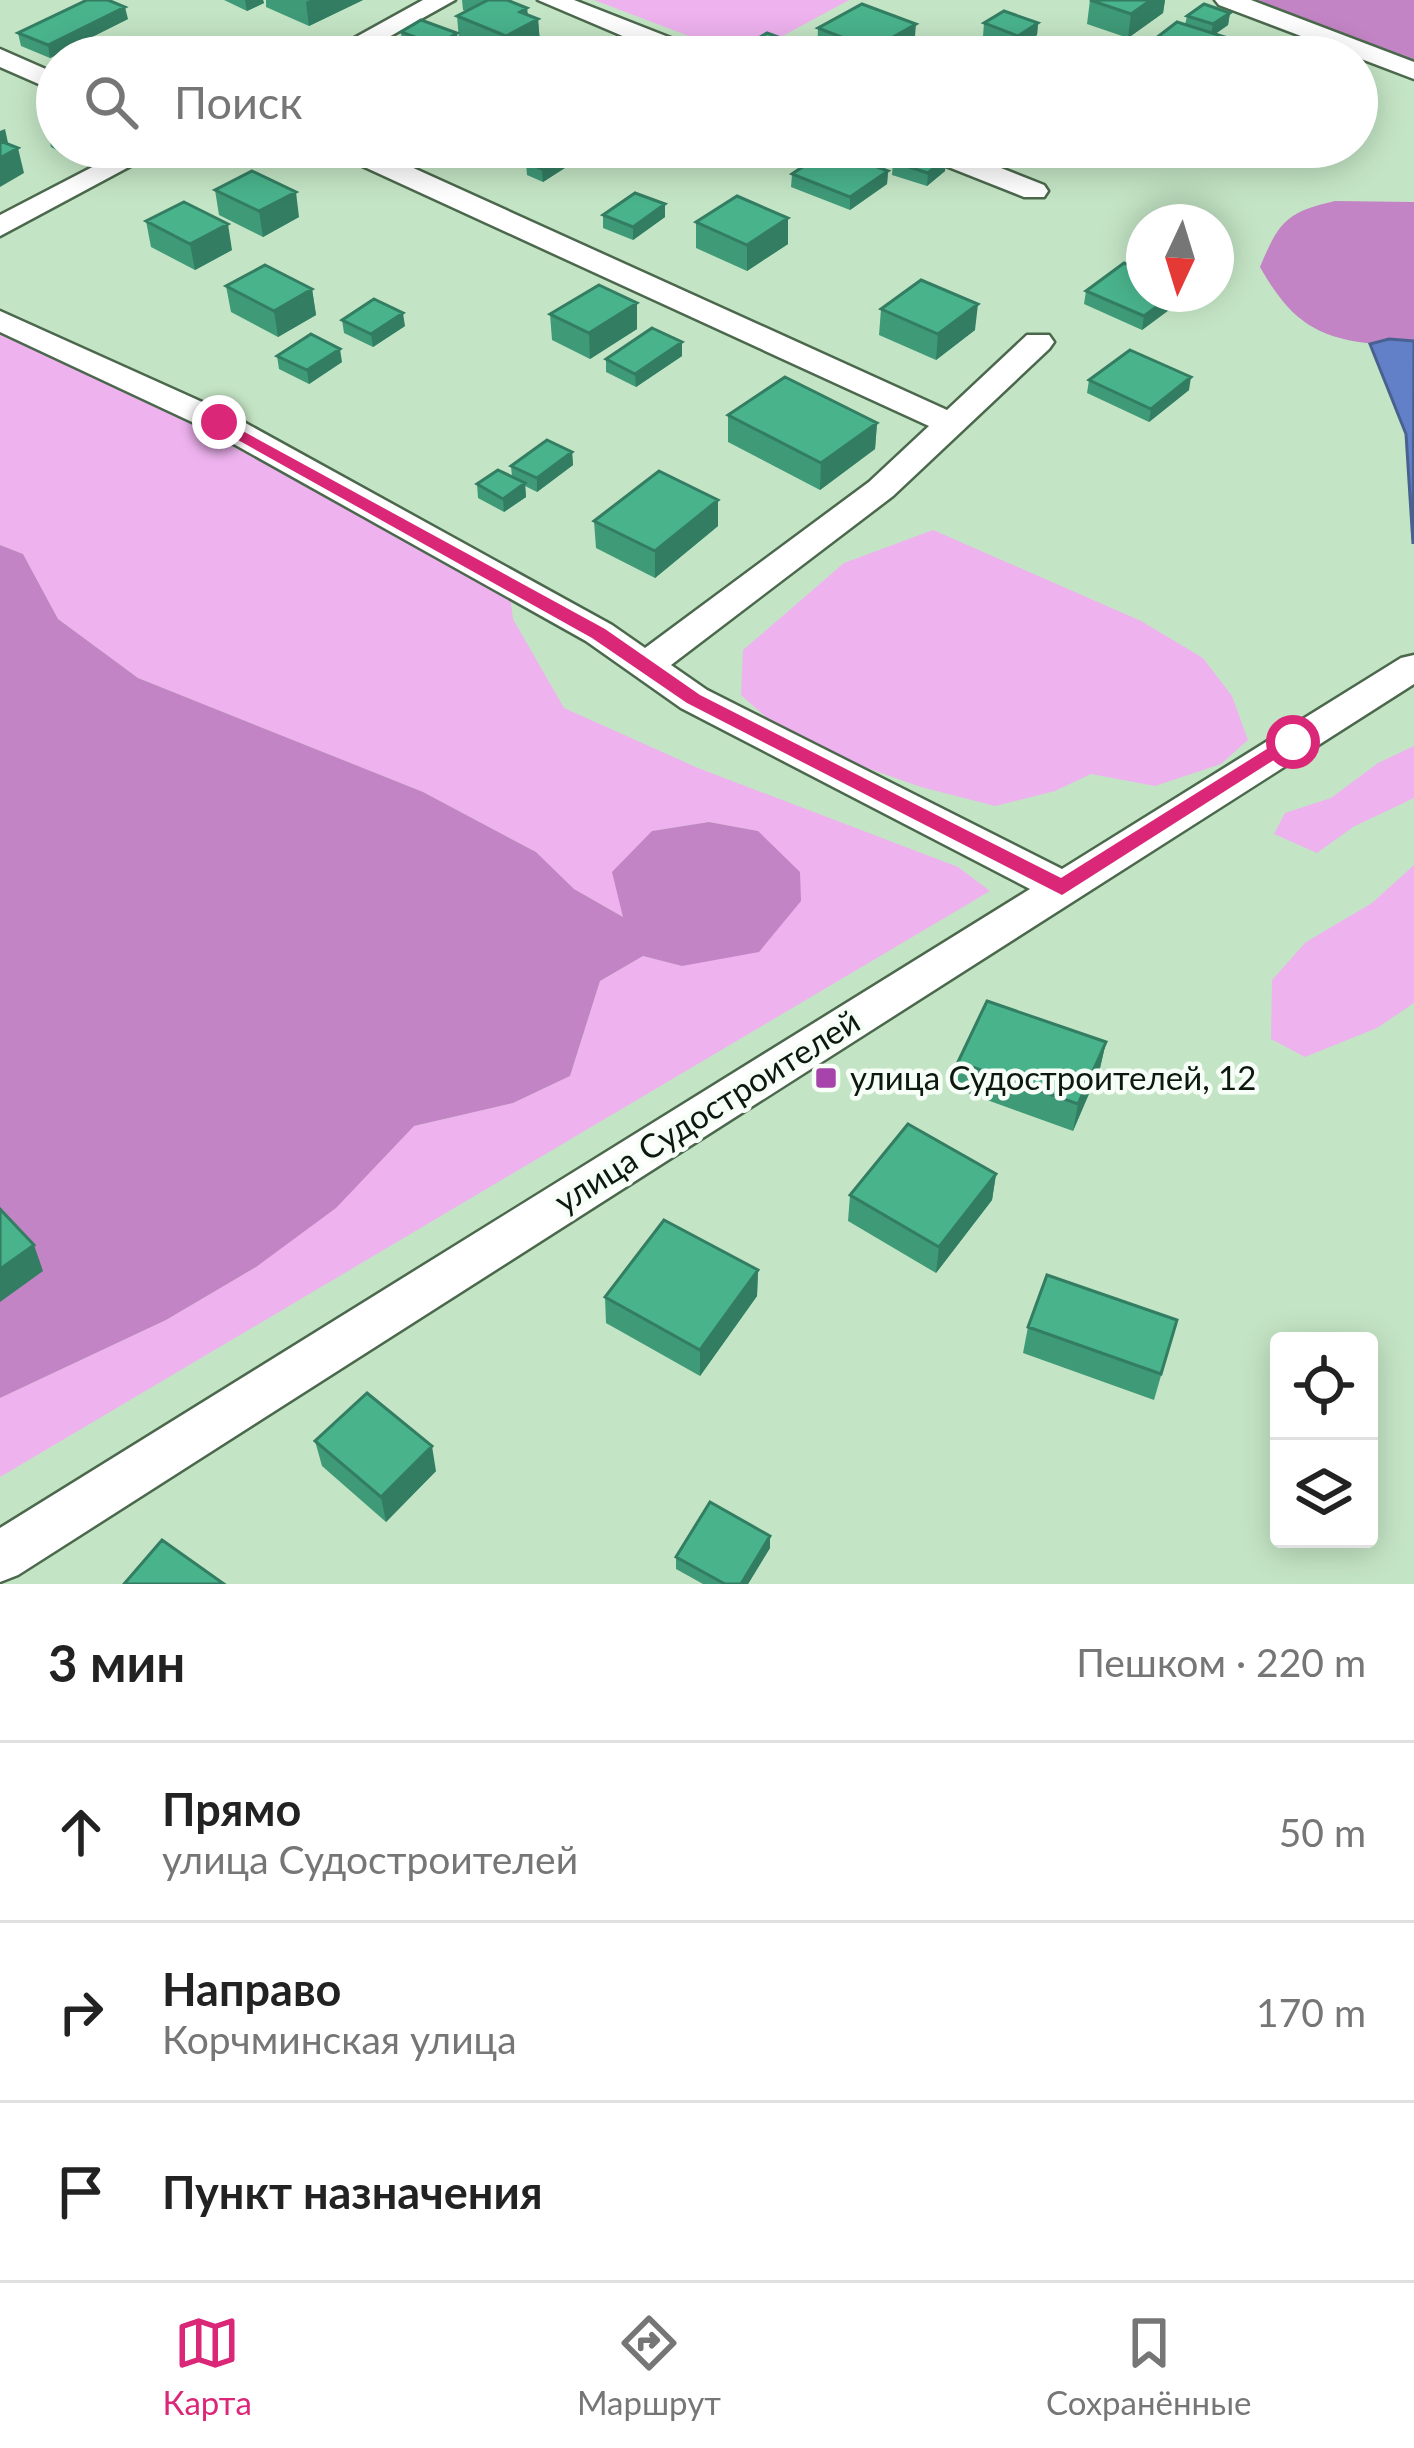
<!DOCTYPE html>
<html lang="ru">
<meta charset="utf-8">
<style>
:root{--surface:#fff;--page:#f6f6f6;--text:#222;--muted:#767676;--line:#e0e0e0;--accent:#db2777}
body{margin:0;font-family:Lato,sans-serif;background:var(--page);color:var(--text)}
.controls{position:absolute;right:36px;bottom:36px;display:grid;overflow:hidden;border-radius:12px;box-shadow:0 6px 30px #0003}
.controls button{width:108px;height:108px;display:grid;place-items:center;padding:0;border:0;border-bottom:3px solid var(--line);background:var(--surface);color:var(--text);font:60px sans-serif}
.compass{position:absolute;left:1126px;top:204px;width:108px;height:108px;border-radius:50%;background:var(--surface);box-shadow:0 6px 30px #0003;rotate:184deg}
.stop{position:absolute;width:36px;height:36px;margin:-27px;border:9px solid #db2777;border-radius:50%;background:#fff}
.stop.end{background:#db2777;border-color:#fff;box-shadow:0 3px 12px #0008}
.list{margin:0;padding:0;list-style:none}
h2{display:flex;justify-content:space-between;align-items:center;height:156px;margin:0;padding:0 48px;font-size:51px}
h2 small{font-size:39px;font-weight:400;color:var(--muted)}
.list li{display:grid;grid-template-columns:78px 1fr auto;gap:36px;align-items:center;box-sizing:border-box;height:180px;padding:0 48px;border-top:3px solid var(--line)}
.list b{display:block;font-size:45px;white-space:nowrap}
.list p{margin:0;font-size:39px;white-space:nowrap;color:var(--muted)}
.list em{font-size:39px;font-style:normal;color:var(--muted)}
.icon{flex:none;width:66px;height:66px;fill:none;stroke:currentColor;stroke-width:2;stroke-linecap:round;stroke-linejoin:round}
.map{position:relative;flex:none;width:1414px;height:1584px;overflow:hidden}
.search{position:absolute;background:var(--surface);box-shadow:0 6px 30px #0003;left:36px;right:36px;top:36px;height:132px;display:flex;align-items:center;gap:30px;box-sizing:border-box;padding:0 42px;border-radius:66px;color:var(--muted);font-size:45px}
.sheet{height:696px;background:var(--surface)}
nav{display:flex;justify-content:space-around;align-items:center;box-sizing:border-box;height:168px;border-top:3px solid var(--line);background:var(--surface);font-size:33px;color:var(--muted)}
nav a{display:grid;justify-items:center;gap:6px}
nav .on{color:var(--accent)}
.map>svg:first-child{display:block}
.green{fill:#eeb2ef}
.forest{fill:#c284c4}
.water{fill:#6280c8;stroke:#486190;stroke-width:3}
.lines{fill:none;stroke-linecap:round;stroke-linejoin:round}
.minor-casing{stroke:#4b684d;stroke-width:5}
.minor{fill:#fff;fill-rule:evenodd}
.wall{fill:#3f9a78}
.shaded-wall{fill:#337d62}
.building{fill:#49b38c;stroke:#337d62;stroke-width:3}
.route{fill:#db2777}
.poi-dot{fill:#a644ab;stroke:#f7fef8;stroke-width:4.5}
.labels{text-anchor:middle;stroke-width:9;stroke-linejoin:round;paint-order:stroke}
.poi-label{font-size:33px;fill:#0d190e;stroke:#f7fef8;text-anchor:start}
.street-label{font-size:33px;fill:#0d190e;stroke:#f7fef8}
</style>
<div class="map">
<svg width="1414" height="1584" viewBox="0 0 1414 1584">
<rect width="100%" height="100%" fill="#c4e5c5"/>
<path class="green" d="M 594,0 L 849,0 L 744,57 Z
M 0,322 L 510,595 L 513,619 L 564,708 L 698,768 L 958,867 L 990,891 L 0,1477 L 0,1398 L 166,1320 L 256,1267 L 414,1126 L 513,1103 L 570,1076 L 600,981 L 643,956 L 682,966 L 758,831 L 709,822 L 652,831 L 625,918 L 574,889 L 536,852 L 423,792 L 138,678 L 58,619 L 23,554 L 0,545 Z
M 933,530 L 1141,621 L 1203,658 L 1232,696 L 1248,740 L 1221,764 L 1155,786 L 1091,774 L 1055,791 L 995,806 L 921,787 L 853,763 L 770,721 L 741,695 L 743,650 L 844,563 Z
M 1414,746 L 1414,798 L 1353,827 L 1317,853 L 1274,834 L 1285,813 L 1331,798 L 1378,763 Z
M 1414,865 L 1414,1003 L 1377,1028 L 1305,1057 L 1271,1039 L 1272,980 L 1306,942 L 1372,903 Z"/>
<path class="forest" d="M 1259,0 L 1414,0 L 1414,60 C 1361,44 1303,36 1259,0 Z
M 1335,201 L 1414,202 L 1414,341 C 1398,340 1381,345 1366,343 C 1310,336 1287,314 1260,267 C 1279,221 1287,212 1335,201 Z
M 0,545 L 23,554 L 58,619 L 138,678 L 423,792 L 536,852 L 574,889 L 623,917 L 612,872 L 652,831 L 709,822 L 758,831 L 800,872 L 801,901 L 759,952 L 682,966 L 643,956 L 600,981 L 570,1076 L 513,1103 L 414,1126 L 336,1208 L 256,1267 L 166,1320 L 0,1398 Z"/>
<path class="water" d="M 1389,339 L 1414,341 L 1413,544 L 1406,434 L 1370,344 Z"/>
<g class="lines">
<g class="minor-casing">
<path id="minor" d="M 423,0 L 455,0 L 353,57 L 320,57 Z
M 538,0 L 574,0 L 704,51 L 708,57 L 672,57 Z
M 1215,0 L 1251,0 L 1414,62 L 1414,79 L 1219,5 Z
M 0,49 L 57,74 L 57,92 L 0,67 Z
M 131,147 L 166,147 L 0,236 L 0,215 Z
M 330,147 L 367,147 L 947,410 L 1027,335 L 1049,335 L 1054,342 L 1049,349 L 893,496 L 671,665 L 707,690 L 1062,869 L 1401,658 L 1414,655 L 1414,684 L 18,1575 L 0,1582 L 0,1528 L 1030,889 L 681,708 L 586,641 L 207,429 L 0,332 L 0,311 L 231,415 L 612,625 L 645,648 L 869,482 L 929,426 L 334,153 Z
M 909,147 L 948,147 L 1044,185 L 1048,191 L 1044,197 L 1024,197 L 913,153 Z"/>
</g>
<use href="#minor" class="minor"/>
</g>
<path class="wall" d="M 224,0 L 263,0 L 264,3 L 247,11 Z
M 266,0 L 363,0 L 309,26 L 266,7 Z
M 462,0 L 508,0 L 527,8 L 528,15 L 538,19 L 540,43 L 514,57 L 500,57 L 459,40 L 457,16 L 465,11 L 463,10 Z
M 1090,0 L 1165,0 L 1163,13 L 1128,38 L 1087,24 Z
M 1230,13 L 1228,25 L 1215,34 L 1223,49 L 1214,57 L 1156,57 L 1149,55 L 1151,42 L 1185,25 L 1187,16 Z
M 128,19 L 50,58 L 21,46 L 18,33 Z
M 984,23 L 1038,23 L 1037,35 L 1017,48 L 983,36 Z
M 818,28 L 914,48 L 899,57 L 828,57 L 817,52 Z
M 401,32 L 457,33 L 458,45 L 436,57 L 402,45 Z
M 745,46 L 798,57 L 745,57 Z
M 57,130 L 57,147 L 95,147 L 72,158 L 51,147 L 48,134 Z
M 404,147 L 458,147 L 428,163 L 404,152 Z
M 632,147 L 672,147 L 655,157 Z
M 990,147 L 1021,147 L 1021,152 L 1013,159 L 989,151 Z
M 1072,147 L 1110,147 L 1097,157 Z
M 571,151 L 571,164 L 543,182 L 527,175 L 526,162 Z
M 946,158 L 945,171 L 927,186 L 892,175 L 893,162 Z
M 888,171 L 887,184 L 850,210 L 791,187 L 792,174 Z
M 215,190 L 299,217 L 263,237 L 219,215 Z
M 665,204 L 665,217 L 633,240 L 603,228 L 603,215 Z
M 788,218 L 788,244 L 747,271 L 696,248 L 696,222 Z
M 146,221 L 232,250 L 195,270 L 151,247 Z
M 226,286 L 312,289 L 316,315 L 278,337 L 231,312 Z
M 1086,291 L 1144,294 L 1182,294 L 1181,301 L 1142,330 L 1084,304 Z
M 637,303 L 637,329 L 590,359 L 552,340 L 550,314 Z
M 881,309 L 975,330 L 936,360 L 879,335 Z
M 342,320 L 405,326 L 373,347 L 344,333 Z
M 277,356 L 342,362 L 309,384 L 279,369 Z
M 682,356 L 636,387 L 606,372 L 606,359 Z
M 1089,380 L 1189,390 L 1149,422 L 1087,393 Z
M 728,415 L 877,423 L 875,449 L 820,490 L 728,442 Z
M 572,452 L 573,465 L 537,492 L 525,486 L 526,497 L 504,512 L 478,498 L 477,484 L 512,477 L 511,466 Z
M 594,521 L 718,526 L 655,578 L 596,548 Z
M 1106,1042 L 1100,1068 L 1073,1131 L 954,1088 L 958,1062 Z
M 996,1174 L 992,1200 L 936,1273 L 848,1221 L 850,1195 Z
M 758,1270 L 757,1296 L 700,1376 L 606,1323 L 605,1297 Z
M 1177,1320 L 1154,1400 L 1023,1353 L 1028,1327 Z
M 315,1441 L 436,1471 L 386,1522 L 322,1466 Z
M 770,1536 L 770,1548 L 748,1584 L 703,1584 L 676,1569 L 676,1557 Z"/>
<path class="shaded-wall" d="M 245,0 L 263,0 L 264,3 L 247,11 Z
M 310,0 L 363,0 L 309,26 L 306,2 Z
M 1151,0 L 1165,0 L 1163,13 L 1128,38 L 1131,14 Z
M 125,7 L 128,19 L 50,58 L 48,45 Z
M 527,8 L 528,24 L 538,19 L 540,43 L 514,57 L 507,57 L 506,36 L 520,12 Z
M 1230,13 L 1228,25 L 1211,37 L 1213,24 Z
M 1038,23 L 1037,35 L 1017,48 L 1018,36 Z
M 916,24 L 914,48 L 899,57 L 871,57 L 872,49 Z
M 457,33 L 458,45 L 438,57 L 437,45 Z
M 1225,37 L 1223,49 L 1214,57 L 1201,57 Z
M 798,44 L 797,57 L 777,57 Z
M 5,129 L 10,152 L 18,148 L 24,173 L 0,187 L 0,131 Z
M 70,147 L 95,147 L 72,158 Z
M 432,147 L 458,147 L 428,163 L 426,150 Z
M 655,147 L 672,147 L 655,157 Z
M 1014,147 L 1021,147 L 1021,152 L 1013,159 Z
M 1098,147 L 1110,147 L 1097,157 Z
M 571,151 L 571,164 L 543,182 L 542,169 Z
M 946,158 L 945,171 L 927,186 L 928,173 Z
M 888,171 L 887,184 L 850,210 L 850,197 Z
M 296,192 L 299,217 L 263,237 L 259,211 Z
M 665,204 L 665,217 L 633,240 L 633,227 Z
M 788,218 L 788,244 L 747,271 L 747,245 Z
M 228,224 L 232,250 L 195,270 L 190,244 Z
M 312,289 L 316,315 L 278,337 L 274,311 Z
M 1174,294 L 1182,294 L 1181,301 L 1142,330 L 1144,316 Z
M 637,303 L 637,329 L 590,359 L 589,333 Z
M 978,304 L 975,330 L 936,360 L 938,334 Z
M 403,313 L 405,326 L 373,347 L 371,334 Z
M 682,342 L 682,356 L 636,387 L 635,374 Z
M 340,349 L 342,362 L 309,384 L 307,370 Z
M 1191,377 L 1189,390 L 1149,422 L 1151,409 Z
M 877,423 L 875,449 L 820,490 L 821,463 Z
M 572,452 L 573,465 L 537,492 L 537,478 Z
M 525,483 L 526,497 L 504,512 L 503,499 Z
M 718,500 L 718,526 L 655,578 L 655,551 Z
M 1106,1042 L 1100,1068 L 1073,1131 L 1078,1104 Z
M 996,1174 L 992,1200 L 936,1273 L 939,1247 Z
M 34,1245 L 43,1271 L 0,1302 L 0,1269 Z
M 758,1270 L 757,1296 L 700,1376 L 700,1350 Z
M 432,1446 L 436,1471 L 386,1522 L 381,1497 Z
M 770,1536 L 770,1548 L 748,1584 L 741,1584 Z"/>
<path class="building" d="M 87,0 L 108,0 L 125,7 L 48,45 L 18,33 Z
M 488,0 L 507,0 L 527,8 L 520,12 L 538,19 L 506,36 L 457,16 Z
M 1090,0 L 1151,0 L 1131,14 Z
M 862,4 L 916,24 L 872,49 L 818,28 Z
M 1204,4 L 1230,13 L 1213,24 L 1187,16 Z
M 1004,11 L 1038,23 L 1018,36 L 984,23 Z
M 421,20 L 457,33 L 437,45 L 401,32 Z
M 1177,22 L 1225,37 L 1201,57 L 1151,42 Z
M 767,33 L 798,44 L 777,57 L 745,46 Z
M 1250,47 L 1280,57 L 1236,57 Z
M 358,50 L 375,57 L 344,57 Z
M 0,141 L 18,148 L 0,158 Z
M 550,147 L 560,147 L 571,151 L 542,169 L 526,162 Z
M 911,147 L 946,158 L 928,173 L 893,162 Z
M 829,149 L 888,171 L 850,197 L 792,174 Z
M 252,171 L 296,192 L 259,211 L 215,190 Z
M 635,193 L 665,204 L 633,227 L 603,215 Z
M 737,196 L 788,218 L 747,245 L 696,222 Z
M 184,202 L 228,224 L 190,244 L 146,221 Z
M 1124,263 L 1144,271 L 1144,294 L 1174,294 L 1144,316 L 1086,291 Z
M 265,265 L 312,289 L 274,311 L 226,286 Z
M 921,280 L 978,304 L 938,334 L 881,309 Z
M 599,285 L 637,303 L 589,333 L 550,314 Z
M 374,299 L 403,313 L 371,334 L 342,320 Z
M 652,328 L 682,342 L 635,374 L 606,359 Z
M 311,334 L 340,349 L 307,370 L 277,356 Z
M 1130,350 L 1191,377 L 1151,409 L 1089,380 Z
M 785,377 L 877,423 L 821,463 L 728,415 Z
M 547,440 L 572,452 L 537,478 L 511,466 Z
M 498,470 L 525,483 L 503,499 L 477,484 Z
M 659,471 L 718,500 L 655,551 L 594,521 Z
M 987,1001 L 1106,1042 L 1078,1104 L 958,1062 Z
M 908,1124 L 996,1174 L 939,1247 L 850,1195 Z
M 0,1209 L 34,1245 L 0,1269 Z
M 664,1220 L 758,1270 L 700,1350 L 605,1297 Z
M 1047,1275 L 1177,1320 L 1161,1374 L 1028,1327 Z
M 367,1393 L 432,1446 L 381,1497 L 315,1441 Z
M 710,1502 L 770,1536 L 741,1584 L 725,1584 L 676,1557 Z
M 162,1540 L 224,1584 L 124,1584 Z"/>
<path class="route" d="M 219,418 L 605,629 L 700,695 L 1061,878 L 1286,737 L 1293,735 L 1302,742 L 1062,895 L 687,703 L 592,638 L 213,426 L 213,419 Z"/>
<rect class="poi-dot" x="814" y="1066" width="24" height="24" rx="6"/>
<g class="labels">
<g class="poi-label">
<text x="850" y="1090">улица Судостроителей, 12</text>
</g>
<g class="street-label">
<text transform="translate(707 1111) rotate(-32)" y="12">улица Судостроителей</text>
</g>
</g>
</svg>
<div class="controls">
<button><svg class="icon" aria-label="locate" viewBox="0 0 24 24"><circle cx="12" cy="12" r="6"/><path d="M12 2v4M12 18v4M2 12h4M18 12h4"/></svg></button>
<button><svg class="icon" aria-label="layers" viewBox="0 0 24 24"><path d="M12 4l9 5-9 5-9-5zM3 14l9 5 9-5"/></svg></button>
</div>
<svg class="compass" viewBox="-18 -18 36 36"><path d="M0-13l5 13h-10z" fill="#e53935"/><path d="M0 13l5-13h-10z" fill="#767676"/></svg>
<div class="stop" style="left:1293px;top:742px"></div>
<div class="stop end" style="left:219px;top:422px"></div>
<div class="search"><svg class="icon" aria-label="search" viewBox="0 0 24 24"><circle cx="10" cy="10" r="6"/><path d="M15 15l6 6"/></svg>Поиск</div>
</div>
<section class="sheet">
<h2>3 мин<small>Пешком · 220 m</small></h2>
<ul class="list">
<li><svg class="icon" aria-label="ahead" viewBox="0 0 24 24"><path d="M12 20V5M6 11l6-6 6 6"/></svg><div><b>Прямо</b><p>улица Судостроителей</p></div><em>50 m</em></li>
<li><svg class="icon" aria-label="right" viewBox="0 0 24 24"><path d="M7 20v-9h11M14 6l5 5-5 5"/></svg><div><b>Направо</b><p>Корчминская улица</p></div><em>170 m</em></li>
<li><svg class="icon" aria-label="arrive" viewBox="0 0 24 24"><path d="M6 21V4h12l-3 4 3 4H6"/></svg><div><b>Пункт назначения</b></div></li>
</ul>
</section>
<nav>
<a class="on"><svg class="icon" aria-label="map" viewBox="0 0 24 24"><path d="M3 6l6-2 6 2 6-2v14l-6 2-6-2-6 2zM9 4v14M15 6v14"/></svg>Карта</a>
<a><svg class="icon" aria-label="directions" viewBox="0 0 24 24"><path d="M12 3l9 9-9 9-9-9zM9 14v-3h6M13 9l2 2-2 2"/></svg>Маршрут</a>
<a><svg class="icon" aria-label="saved" viewBox="0 0 24 24"><path d="M7 4h10v16l-5-4-5 4z"/></svg>Сохранённые</a>
</nav>
